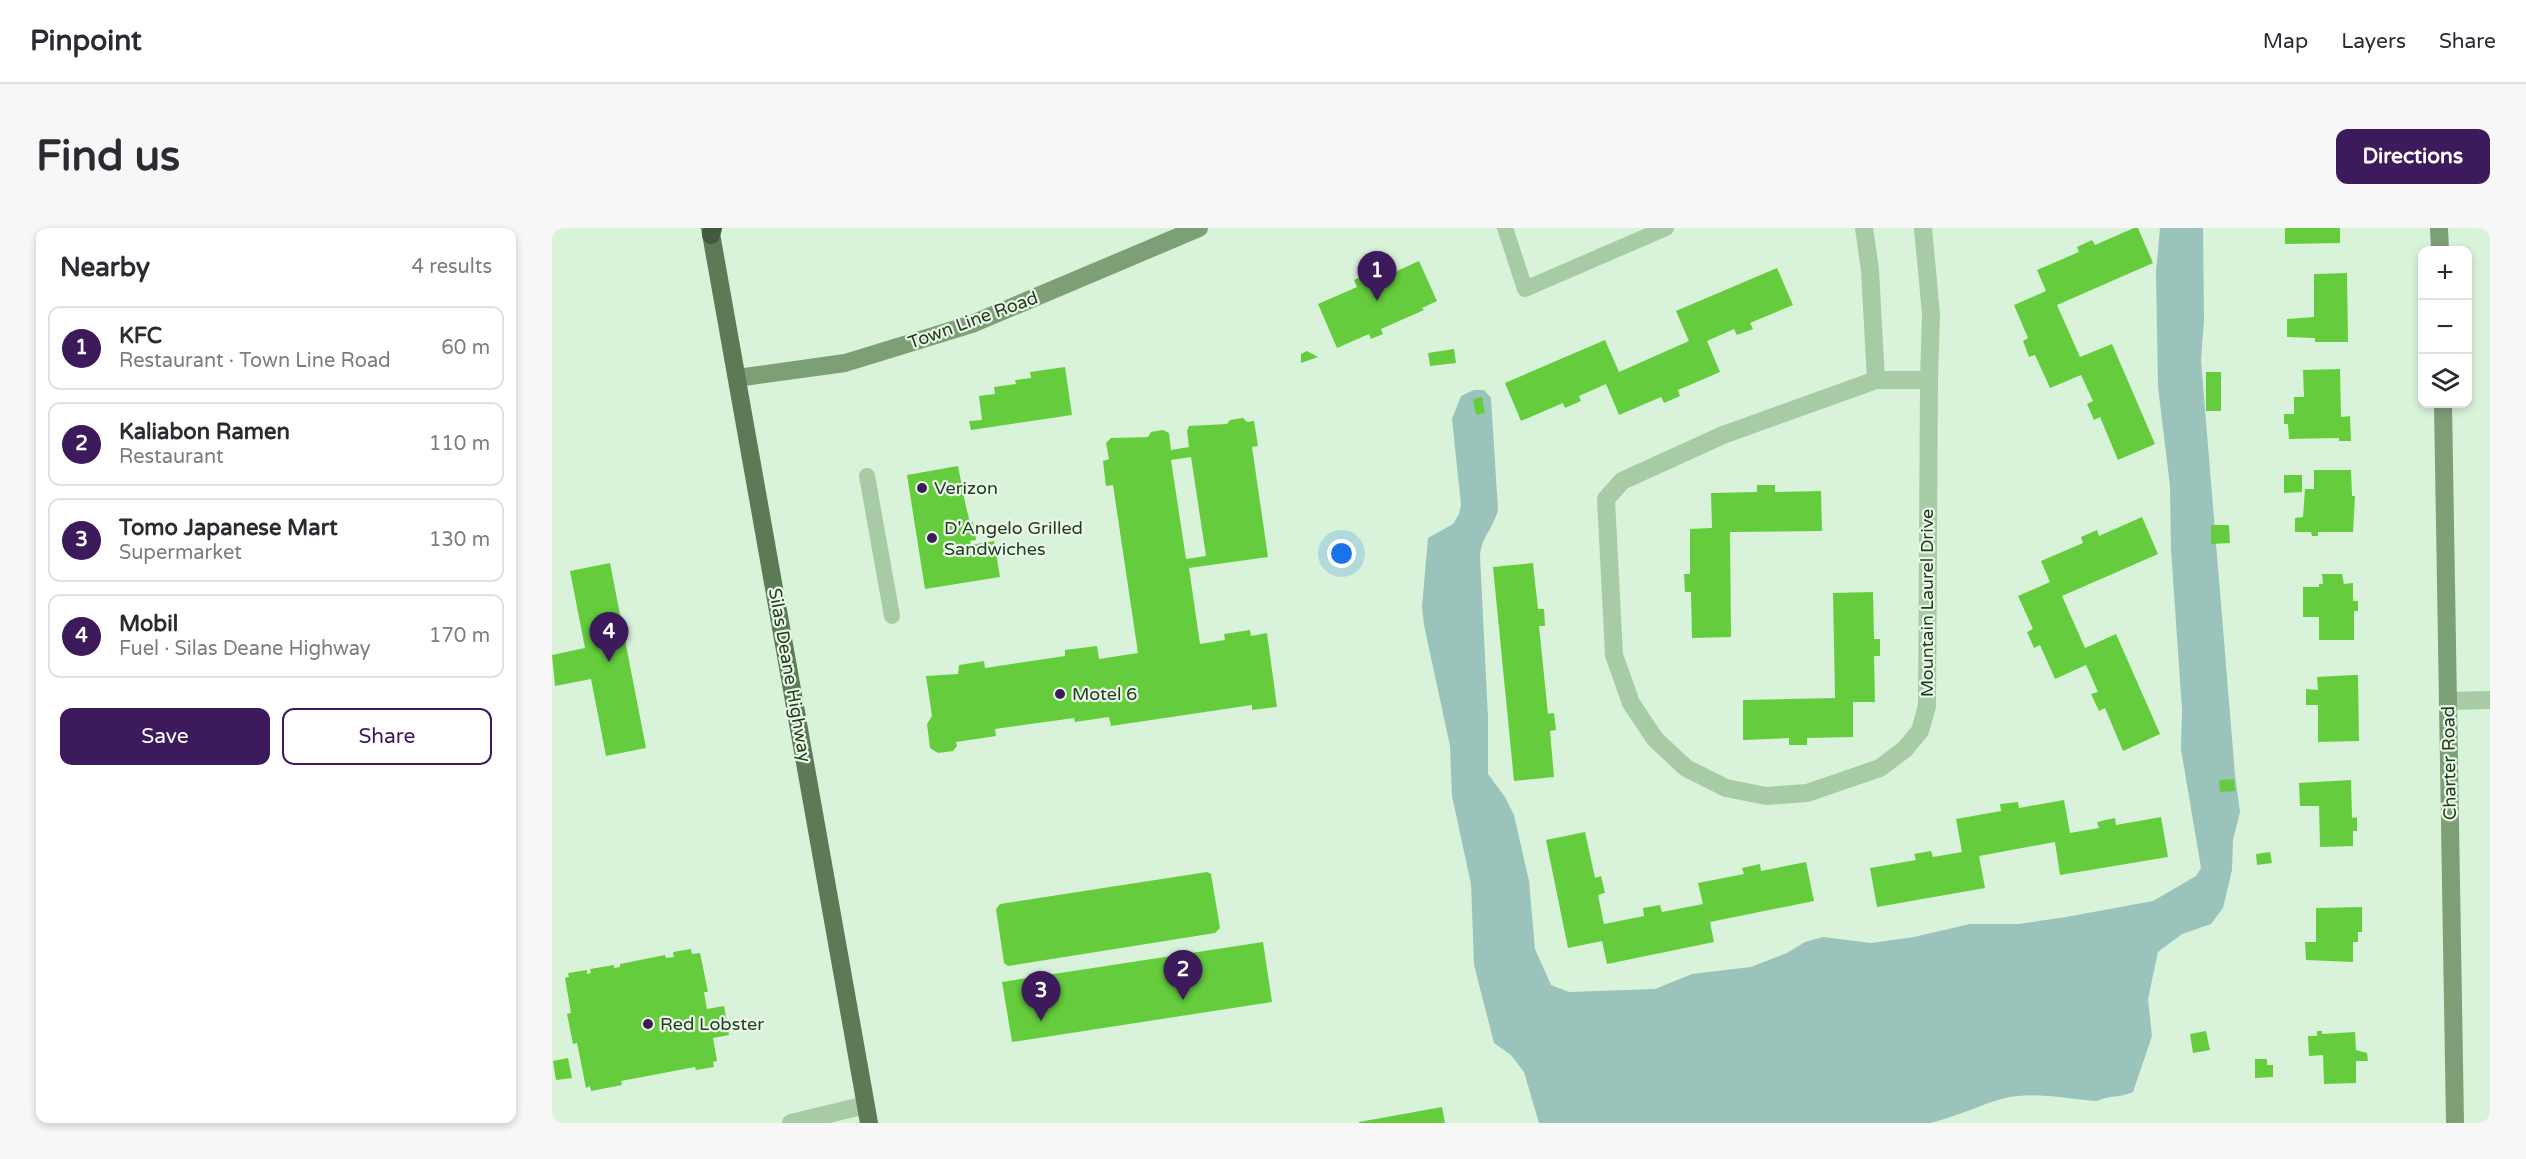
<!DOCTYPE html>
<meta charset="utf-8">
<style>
:root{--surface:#fff;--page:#f7f7f7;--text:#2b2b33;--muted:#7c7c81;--line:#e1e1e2;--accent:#3d1a5b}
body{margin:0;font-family:"Varela Round",sans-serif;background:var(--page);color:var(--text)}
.controls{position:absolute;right:18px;top:18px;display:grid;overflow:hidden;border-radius:12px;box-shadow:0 3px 9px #0003}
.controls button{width:54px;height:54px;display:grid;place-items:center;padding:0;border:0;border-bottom:2px solid var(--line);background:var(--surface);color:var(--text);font:30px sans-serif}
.you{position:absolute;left:790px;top:326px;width:21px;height:21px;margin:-15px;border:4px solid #fff;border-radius:50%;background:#1a73e8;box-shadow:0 0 0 9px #1a73e833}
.badge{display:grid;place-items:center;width:39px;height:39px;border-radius:50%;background:var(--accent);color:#fff;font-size:20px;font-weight:700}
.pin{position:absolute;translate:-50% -50px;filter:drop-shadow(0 2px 3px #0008)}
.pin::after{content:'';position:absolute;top:32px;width:21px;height:18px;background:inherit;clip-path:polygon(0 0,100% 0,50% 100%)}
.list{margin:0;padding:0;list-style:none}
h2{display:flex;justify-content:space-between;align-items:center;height:78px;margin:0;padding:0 24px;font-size:26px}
h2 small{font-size:20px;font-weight:400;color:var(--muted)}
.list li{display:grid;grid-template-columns:39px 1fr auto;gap:18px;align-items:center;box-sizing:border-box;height:84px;margin:0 12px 12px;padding:0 12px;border:2px solid var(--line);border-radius:12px}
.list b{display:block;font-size:22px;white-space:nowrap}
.list p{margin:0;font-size:20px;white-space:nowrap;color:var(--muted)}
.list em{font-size:20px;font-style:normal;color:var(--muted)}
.actions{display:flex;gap:12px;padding:18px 24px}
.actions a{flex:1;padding:14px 0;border:2px solid var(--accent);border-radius:12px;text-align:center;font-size:21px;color:var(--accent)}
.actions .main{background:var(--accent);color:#fff}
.icon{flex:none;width:33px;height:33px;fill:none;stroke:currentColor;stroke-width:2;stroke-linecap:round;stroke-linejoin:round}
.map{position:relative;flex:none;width:1938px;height:895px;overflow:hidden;border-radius:12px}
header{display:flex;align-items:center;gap:36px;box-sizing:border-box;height:84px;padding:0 30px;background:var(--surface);border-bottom:2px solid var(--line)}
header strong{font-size:28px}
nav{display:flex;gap:33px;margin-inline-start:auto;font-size:21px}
.intro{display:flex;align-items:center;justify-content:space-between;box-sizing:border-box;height:144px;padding:0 36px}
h1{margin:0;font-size:42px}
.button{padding:15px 27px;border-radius:12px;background:var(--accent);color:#fff;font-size:21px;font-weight:700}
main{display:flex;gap:36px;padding:0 36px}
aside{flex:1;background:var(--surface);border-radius:12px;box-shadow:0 3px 9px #0003}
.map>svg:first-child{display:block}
.green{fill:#99c3bb}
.building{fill:#65cd3d;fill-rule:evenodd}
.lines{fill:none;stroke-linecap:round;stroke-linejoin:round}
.lane{stroke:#a7cca5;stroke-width:16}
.street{stroke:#a7cca5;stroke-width:18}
.secondary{stroke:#7c9f76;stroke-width:18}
.primary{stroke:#5d7a57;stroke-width:18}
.highway{stroke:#43583d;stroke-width:18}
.poi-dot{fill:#3d1a5b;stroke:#e6fae6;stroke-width:2}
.labels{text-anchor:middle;stroke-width:4.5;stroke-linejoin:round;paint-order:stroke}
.street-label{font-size:18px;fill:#2a3727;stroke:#e6fae6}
.poi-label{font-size:18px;fill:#2a3727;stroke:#e6fae6;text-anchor:start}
</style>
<header>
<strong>Pinpoint</strong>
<nav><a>Map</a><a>Layers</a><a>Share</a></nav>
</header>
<div class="intro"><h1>Find us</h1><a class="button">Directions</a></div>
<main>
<aside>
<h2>Nearby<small>4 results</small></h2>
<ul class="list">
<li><span class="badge">1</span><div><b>KFC</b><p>Restaurant · Town Line Road</p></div><em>60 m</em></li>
<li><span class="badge">2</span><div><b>Kaliabon Ramen</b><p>Restaurant</p></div><em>110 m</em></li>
<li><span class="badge">3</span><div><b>Tomo Japanese Mart</b><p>Supermarket</p></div><em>130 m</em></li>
<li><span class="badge">4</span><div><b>Mobil</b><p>Fuel · Silas Deane Highway</p></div><em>170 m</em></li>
</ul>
<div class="actions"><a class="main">Save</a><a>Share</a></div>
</aside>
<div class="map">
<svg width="1938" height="895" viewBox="0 0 1938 895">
<rect width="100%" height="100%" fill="#d9f3da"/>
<path class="green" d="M 1608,0 L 1651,0 L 1652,92 L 1649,132 L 1683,547 L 1688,584 L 1681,612 L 1680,642 L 1671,680 L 1659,696 L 1630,706 L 1606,724 L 1596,771 L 1600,808 L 1581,864 C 1569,870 1556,867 1545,873 C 1516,871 1482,863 1453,870 C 1427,877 1404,889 1378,895 L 987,895 L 972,844 L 959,827 L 942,815 L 922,737 L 919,656 L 900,568 L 898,518 L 872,397 L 870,378 L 876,310 L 901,296 L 907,286 L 909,277 L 900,191 L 909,168 L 922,162 L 932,162 L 939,170 L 946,282 C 942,299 929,310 928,328 L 936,489 L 936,546 L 953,569 L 962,587 L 977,653 L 983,721 L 999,757 L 1017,764 L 1103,761 L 1140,746 L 1199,739 L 1235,725 L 1253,714 L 1271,709 L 1319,715 L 1362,709 L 1418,696 L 1467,696 L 1514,689 L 1601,673 L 1644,648 L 1649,640 L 1629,521 L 1630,482 L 1619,321 L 1618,258 L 1606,159 L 1604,44 Z"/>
<path class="building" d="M 1582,0 L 1586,0 L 1601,35 L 1505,77 L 1528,129 L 1560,116 L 1603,216 L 1566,232 L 1548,189 L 1542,192 L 1535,176 L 1541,173 L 1529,147 L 1498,160 L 1483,127 L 1477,129 L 1471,113 L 1476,110 L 1462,77 L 1494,63 L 1485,42 L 1527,24 L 1525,19 L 1540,12 L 1543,17 Z
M 1733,0 L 1788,0 L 1788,15 L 1733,16 Z
M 867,33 L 885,73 L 870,80 L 872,82 L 829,101 L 831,106 L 819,111 L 817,106 L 785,120 L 766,76 L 805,59 L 802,52 L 815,46 L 819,55 Z
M 1225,40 L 1241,77 L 1198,95 L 1201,101 L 1185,107 L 1182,101 L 1155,113 L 1168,144 L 1126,162 L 1128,168 L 1112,175 L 1109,169 L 1067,187 L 1054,156 L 1027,168 L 1029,173 L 1013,180 L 1011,175 L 969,193 L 953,155 L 1053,112 L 1067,144 L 1137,113 L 1124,83 Z
M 1795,45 L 1796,114 L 1763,114 L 1763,110 L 1735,109 L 1735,91 L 1762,89 L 1762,46 Z
M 902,121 L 904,135 L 878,138 L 876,125 Z
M 755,123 L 766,129 L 749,135 L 749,126 Z
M 513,139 L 520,187 L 419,202 L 417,193 L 430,192 L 427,168 L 443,166 L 442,159 L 464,156 L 463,152 L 479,150 L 478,144 Z
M 1788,141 L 1789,189 L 1798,188 L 1799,213 L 1787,213 L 1787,210 L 1737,211 L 1736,196 L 1732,196 L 1732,186 L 1742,186 L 1742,169 L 1752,169 L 1751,142 Z
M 1654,144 L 1669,144 L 1669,183 L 1654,183 Z
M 930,169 L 933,185 L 924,187 L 921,171 Z
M 691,190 L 695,194 L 702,193 L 706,218 L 700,219 L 716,329 L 637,340 L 648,416 L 673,412 L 672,406 L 698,402 L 699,408 L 715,405 L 725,479 L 700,482 L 700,477 L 559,498 L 557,489 L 523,494 L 522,490 L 443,501 L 444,508 L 404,514 L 405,518 L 401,523 L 386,525 L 378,520 L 375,496 L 380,488 L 374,448 L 406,446 L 407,437 L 432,433 L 433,440 L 513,428 L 513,422 L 545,418 L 547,431 L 586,425 L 561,257 L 554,258 L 551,233 L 557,231 L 554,215 L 559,210 L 596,209 L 599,204 L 611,202 L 617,205 L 619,222 L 637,219 L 635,203 L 637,198 L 675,196 L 678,192 ZM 639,229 L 654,328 L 634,331 L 619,232 Z
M 406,238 L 414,279 L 418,294 L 421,294 L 424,312 L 418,313 L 419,317 L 442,313 L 448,349 L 373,361 L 355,247 Z
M 1762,242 L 1799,242 L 1800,268 L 1803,268 L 1801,304 L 1766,304 L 1766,308 L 1760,308 L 1759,304 L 1743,304 L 1743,290 L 1751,289 L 1753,261 L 1762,261 Z
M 1732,247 L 1750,247 L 1750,264 L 1732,265 Z
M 1205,257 L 1223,257 L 1223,264 L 1269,263 L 1270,303 L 1178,304 L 1179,409 L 1140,410 L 1139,364 L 1133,364 L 1132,346 L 1138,346 L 1138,301 L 1160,300 L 1159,265 L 1205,264 Z
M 1590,289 L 1606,326 L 1510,368 L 1533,420 L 1564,406 L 1608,506 L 1571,523 L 1553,480 L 1547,483 L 1539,466 L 1546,464 L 1534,437 L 1503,451 L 1488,417 L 1482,420 L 1475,404 L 1481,401 L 1466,368 L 1498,354 L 1489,333 L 1531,315 L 1529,309 L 1545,302 L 1547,308 Z
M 1659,297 L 1677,297 L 1678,315 L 1659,316 Z
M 58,335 L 94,520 L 54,528 L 39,451 L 3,458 L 0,427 L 33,420 L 18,343 Z
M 981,335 L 986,381 L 992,381 L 993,398 L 987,398 L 996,486 L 1002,485 L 1004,502 L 998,503 L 1002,549 L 962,553 L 941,339 Z
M 1770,346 L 1790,346 L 1792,356 L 1801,355 L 1801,373 L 1806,373 L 1806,383 L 1802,383 L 1802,412 L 1767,412 L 1767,389 L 1751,389 L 1751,359 L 1767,359 L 1767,356 L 1771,356 Z
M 1321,364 L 1322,411 L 1328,411 L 1328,428 L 1322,428 L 1323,474 L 1301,474 L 1301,509 L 1255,510 L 1255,517 L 1237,517 L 1237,510 L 1191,512 L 1191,472 L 1283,470 L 1281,365 Z
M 1802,447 L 1806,447 L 1807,513 L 1766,514 L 1766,477 L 1754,477 L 1754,461 L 1766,462 L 1765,449 Z
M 1682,551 L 1683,563 L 1668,564 L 1667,552 Z
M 1799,552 L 1800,590 L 1805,589 L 1805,603 L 1801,603 L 1801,618 L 1768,619 L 1767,578 L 1748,578 L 1747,555 Z
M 1512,572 L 1518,605 L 1547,600 L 1545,594 L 1563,590 L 1564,597 L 1609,589 L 1616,629 L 1508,647 L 1503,614 L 1427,628 L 1433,660 L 1325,679 L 1318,640 L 1364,632 L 1362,626 L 1379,623 L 1381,629 L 1410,624 L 1404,591 L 1449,583 L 1448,576 L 1466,574 L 1467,580 Z
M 1033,604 L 1043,650 L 1049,648 L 1053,665 L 1046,667 L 1052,696 L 1092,688 L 1091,680 L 1108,677 L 1110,684 L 1151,676 L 1146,655 L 1192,646 L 1190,640 L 1208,636 L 1209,643 L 1254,634 L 1262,673 L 1158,694 L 1162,714 L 1055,736 L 1050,713 L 1016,720 L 994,612 Z
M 1718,624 L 1720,635 L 1705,637 L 1704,626 Z
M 655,644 L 659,646 L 668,700 L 663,705 L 456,738 L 452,735 L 444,681 L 448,676 Z
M 1810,679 L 1810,704 L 1806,704 L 1806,714 L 1801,714 L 1801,734 L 1754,732 L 1753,714 L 1764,714 L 1764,680 Z
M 711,714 L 720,774 L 460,814 L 450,754 Z
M 139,721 L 140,726 L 148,725 L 156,764 L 152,764 L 155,781 L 172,778 L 177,807 L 161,810 L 165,833 L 161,834 L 162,839 L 144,842 L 143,839 L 69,853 L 70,857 L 39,863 L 38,858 L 34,860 L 25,815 L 21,816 L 15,786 L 19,785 L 13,750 L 17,749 L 16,745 L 35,742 L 35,746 L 39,745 L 38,741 L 62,737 L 62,740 L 68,739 L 68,736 L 113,727 L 114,730 L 122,729 L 121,724 Z
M 1654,803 L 1658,822 L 1641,825 L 1638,806 Z
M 1765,803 L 1770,803 L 1770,806 L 1803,804 L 1804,822 L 1815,825 L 1816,833 L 1804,833 L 1804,855 L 1772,856 L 1771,827 L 1757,828 L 1756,808 L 1765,808 Z
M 16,830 L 20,850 L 4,852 L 1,833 Z
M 1703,831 L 1715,831 L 1715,837 L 1721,837 L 1721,849 L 1703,850 Z
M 890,879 L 893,895 L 807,895 L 807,894 Z"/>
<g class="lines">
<path class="lane" d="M 953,0 L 973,61 L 1114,0
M 315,248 L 340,388"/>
<path class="street" d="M 1312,0 L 1318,42 L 1324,152
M 1371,0 L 1379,86 L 1377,152
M 1324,152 L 1377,152 L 1375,478 L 1368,503 L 1353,521 L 1328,540 L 1255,565 L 1214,568 L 1174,560 L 1134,540 L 1103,511 L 1079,475 L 1062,427 L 1054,271 L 1070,253 L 1171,207 Z
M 1896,473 L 1938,472
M 239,895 L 314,877"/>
<path class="secondary" d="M 1887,0 L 1888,22
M 185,150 L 293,135 L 420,96 L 647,0
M 1891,176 L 1903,895"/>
<path class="primary" d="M 158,0 L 317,895"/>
<path class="highway" d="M 159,7 L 161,0"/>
</g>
<g class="poi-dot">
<circle cx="370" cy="260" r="6"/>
<circle cx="380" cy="310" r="6"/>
<circle cx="508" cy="466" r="6"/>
<circle cx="96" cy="796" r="6"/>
</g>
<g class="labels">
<g class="street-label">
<text transform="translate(421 92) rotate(-20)" y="6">Town Line Road</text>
<text transform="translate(1375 375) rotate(-90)" y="6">Mountain Laurel Drive</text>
<text transform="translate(238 447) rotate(80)" y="6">Silas Deane Highway</text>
<text transform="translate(1897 535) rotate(-91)" y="6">Charter Road</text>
</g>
<g class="poi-label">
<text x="382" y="266">Verizon</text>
<text x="392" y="306">D'Angelo Grilled<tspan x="392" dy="21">Sandwiches</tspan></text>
<text x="520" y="472">Motel 6</text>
<text x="108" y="802">Red Lobster</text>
</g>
</g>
</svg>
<div class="controls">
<button>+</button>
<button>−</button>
<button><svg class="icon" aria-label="layers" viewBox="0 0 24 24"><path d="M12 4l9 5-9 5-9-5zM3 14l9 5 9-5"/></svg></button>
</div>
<div class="you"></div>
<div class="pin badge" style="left:825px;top:73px">1</div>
<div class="pin badge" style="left:631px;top:772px">2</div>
<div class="pin badge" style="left:489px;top:793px">3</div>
<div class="pin badge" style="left:57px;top:434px">4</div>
</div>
</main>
